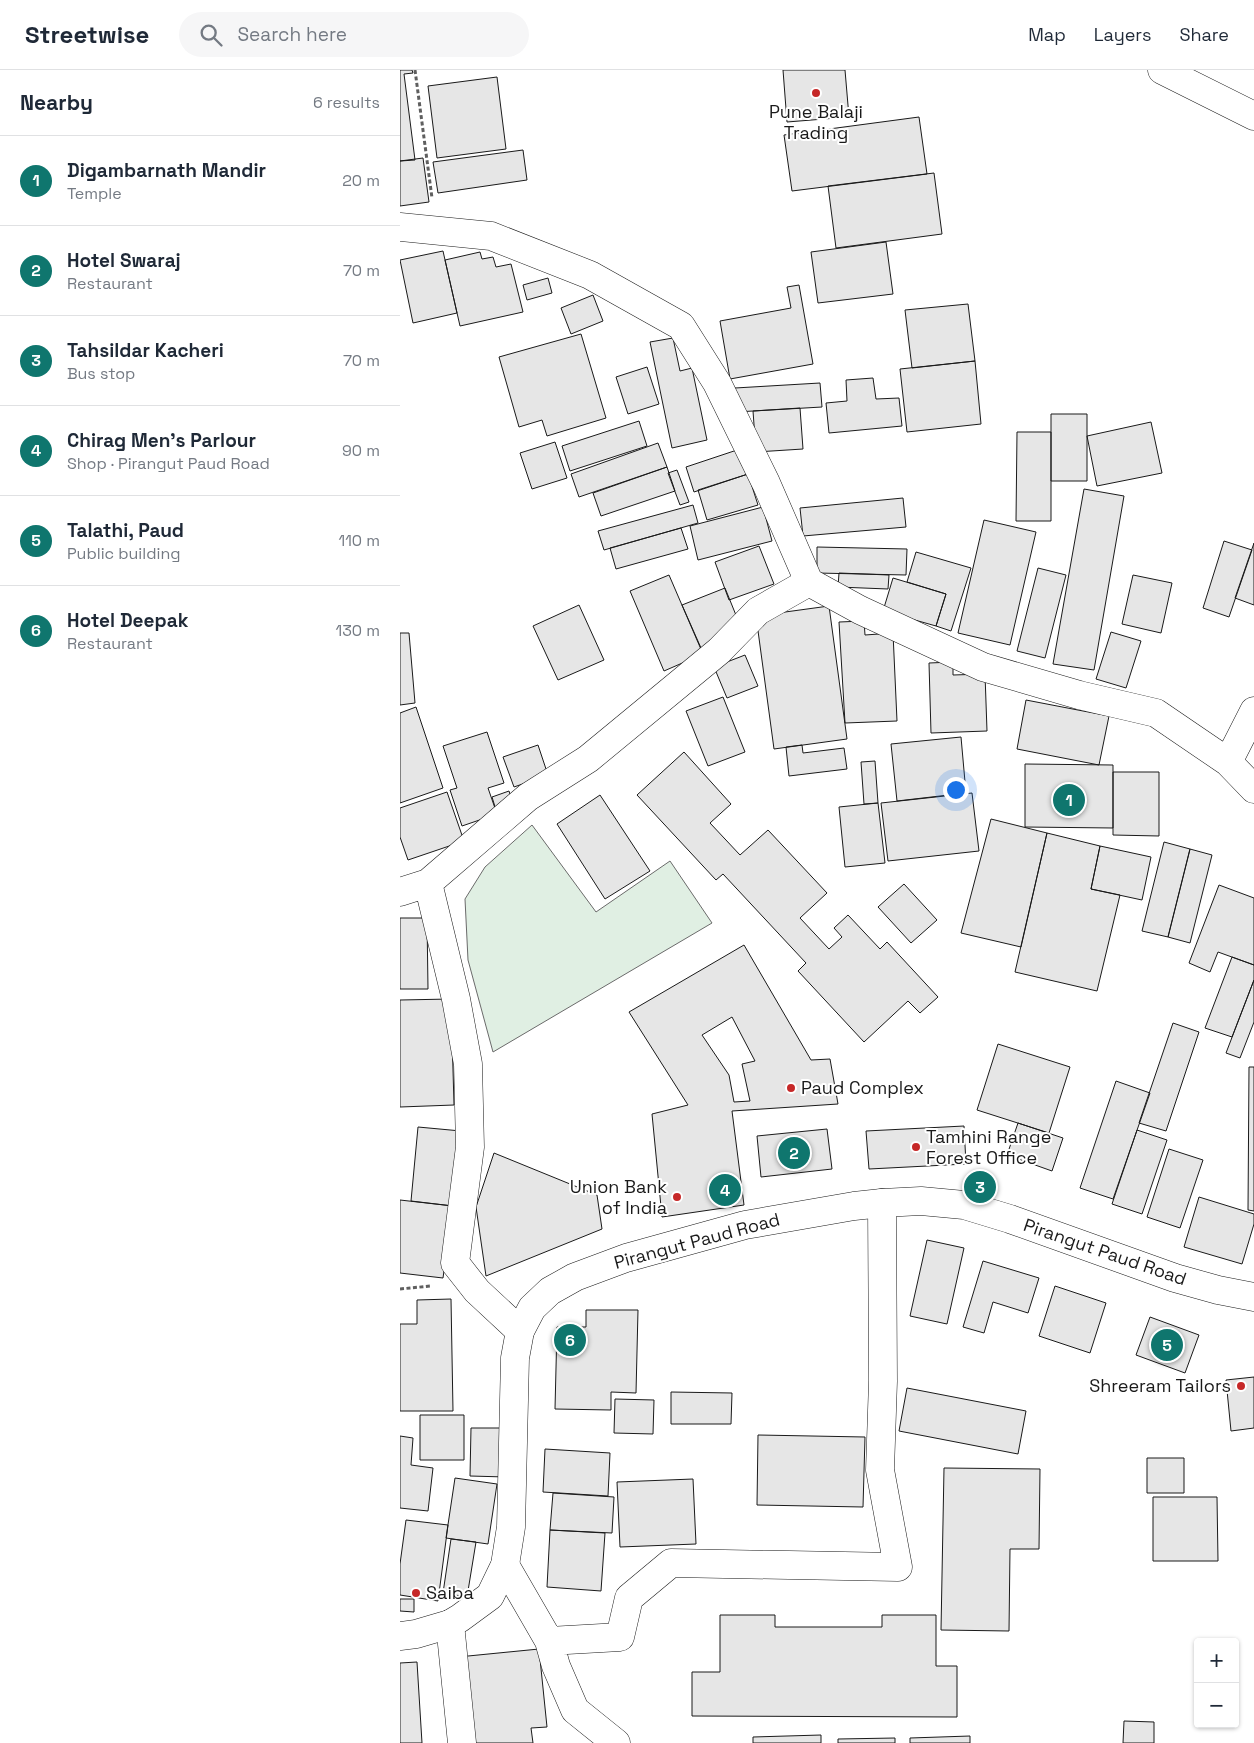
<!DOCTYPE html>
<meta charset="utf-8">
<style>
:root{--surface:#fff;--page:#f6f6f7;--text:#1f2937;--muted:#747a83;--line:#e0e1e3;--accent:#0f766e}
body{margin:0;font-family:"Space Grotesk",sans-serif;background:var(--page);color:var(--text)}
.controls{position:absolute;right:15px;bottom:15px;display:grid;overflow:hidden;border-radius:5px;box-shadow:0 1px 4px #0004}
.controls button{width:45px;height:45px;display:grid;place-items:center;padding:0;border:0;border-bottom:1px solid var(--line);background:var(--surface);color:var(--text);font:25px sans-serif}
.you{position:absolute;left:555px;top:719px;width:18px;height:18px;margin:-12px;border:4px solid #fff;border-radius:50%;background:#1a73e8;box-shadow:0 0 0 8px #1a73e833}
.badge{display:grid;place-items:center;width:32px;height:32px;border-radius:50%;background:var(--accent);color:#fff;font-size:16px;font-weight:700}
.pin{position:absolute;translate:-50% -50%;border:2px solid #fff;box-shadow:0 1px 5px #0006}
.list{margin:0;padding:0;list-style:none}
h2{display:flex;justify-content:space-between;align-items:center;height:65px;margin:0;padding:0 20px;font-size:21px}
h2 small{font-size:16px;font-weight:400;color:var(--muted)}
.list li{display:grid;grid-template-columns:32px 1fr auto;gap:15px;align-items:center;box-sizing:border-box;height:90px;padding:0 20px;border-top:1px solid var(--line)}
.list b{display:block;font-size:19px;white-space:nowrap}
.list p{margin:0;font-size:16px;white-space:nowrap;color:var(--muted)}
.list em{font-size:16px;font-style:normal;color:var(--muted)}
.icon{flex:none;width:28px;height:28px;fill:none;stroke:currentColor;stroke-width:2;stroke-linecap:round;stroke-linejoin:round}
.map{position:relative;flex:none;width:854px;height:1673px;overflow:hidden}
header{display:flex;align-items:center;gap:30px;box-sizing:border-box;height:70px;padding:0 25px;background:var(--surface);border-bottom:1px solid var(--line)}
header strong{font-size:24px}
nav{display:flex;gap:28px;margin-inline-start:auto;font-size:18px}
.search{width:350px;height:45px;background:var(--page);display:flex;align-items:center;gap:12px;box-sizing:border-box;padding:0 18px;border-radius:28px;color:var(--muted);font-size:19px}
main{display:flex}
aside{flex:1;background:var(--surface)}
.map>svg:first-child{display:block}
.green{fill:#e0efe3;stroke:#6a6a6a}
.building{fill:#e6e6e6;stroke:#1a1a1a;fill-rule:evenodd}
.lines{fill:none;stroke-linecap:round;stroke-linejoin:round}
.minor-casing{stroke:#1a1a1a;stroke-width:29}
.major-casing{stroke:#1a1a1a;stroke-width:29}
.path{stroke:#5f5f5f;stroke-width:3;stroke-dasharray:4 2.5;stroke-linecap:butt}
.minor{stroke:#fff;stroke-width:28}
.major{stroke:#fff;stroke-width:28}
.poi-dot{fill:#c62828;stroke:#fff;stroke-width:2}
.labels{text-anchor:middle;stroke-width:4;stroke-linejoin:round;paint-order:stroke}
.poi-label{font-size:18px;fill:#1a1a1a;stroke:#fff;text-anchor:start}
.street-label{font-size:18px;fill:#1a1a1a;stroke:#fff}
</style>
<header>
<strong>Streetwise</strong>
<div class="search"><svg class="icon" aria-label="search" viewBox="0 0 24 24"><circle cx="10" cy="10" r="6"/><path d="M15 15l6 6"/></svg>Search here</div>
<nav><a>Map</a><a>Layers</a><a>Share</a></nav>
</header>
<main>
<aside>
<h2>Nearby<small>6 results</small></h2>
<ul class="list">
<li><span class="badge">1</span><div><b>Digambarnath Mandir</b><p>Temple</p></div><em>20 m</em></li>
<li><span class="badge">2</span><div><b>Hotel Swaraj</b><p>Restaurant</p></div><em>70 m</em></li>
<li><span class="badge">3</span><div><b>Tahsildar Kacheri</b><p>Bus stop</p></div><em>70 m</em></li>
<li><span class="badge">4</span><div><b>Chirag Men's Parlour</b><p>Shop · Pirangut Paud Road</p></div><em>90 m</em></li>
<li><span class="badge">5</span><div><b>Talathi, Paud</b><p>Public building</p></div><em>110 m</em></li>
<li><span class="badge">6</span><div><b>Hotel Deepak</b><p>Restaurant</p></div><em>130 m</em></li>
</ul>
</aside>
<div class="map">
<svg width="854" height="1673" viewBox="0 0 854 1673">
<rect width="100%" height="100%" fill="#fff"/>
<path class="green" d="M 132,755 L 196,842 L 270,791 L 312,853 L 93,982 L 68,890 L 65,829 L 85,797 Z"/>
<path class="building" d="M 0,0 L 12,0 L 13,3 L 4,4 L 15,90 L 0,91 Z
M 383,0 L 445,0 L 449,47 L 387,52 Z
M 97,7 L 106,79 L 37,88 L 28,16 Z
M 519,47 L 527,104 L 392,121 L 384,65 Z
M 123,80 L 127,110 L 38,123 L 33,92 Z
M 23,88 L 29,132 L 0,136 L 0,91 Z
M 534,103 L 542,164 L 436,178 L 428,116 Z
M 486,172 L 493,224 L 418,233 L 411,182 Z
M 43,181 L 57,243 L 13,253 L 0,190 Z
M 80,182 L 82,189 L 93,187 L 96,197 L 111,194 L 123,242 L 60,256 L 45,190 Z
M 148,208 L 152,223 L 127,230 L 123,215 Z
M 399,215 L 413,294 L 330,309 L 320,251 L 391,238 L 387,217 Z
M 193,225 L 203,251 L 171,264 L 161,238 Z
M 568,234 L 575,291 L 512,298 L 505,240 Z
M 181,264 L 206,348 L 147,366 L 142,350 L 119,357 L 99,287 Z
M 273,268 L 280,301 L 292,298 L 307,370 L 272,378 L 250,272 Z
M 575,291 L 581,354 L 507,362 L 500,299 Z
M 247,297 L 259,334 L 228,344 L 216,307 Z
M 473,308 L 476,329 L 499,328 L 502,356 L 429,363 L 426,333 L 447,331 L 446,310 Z
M 420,313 L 422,337 L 336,342 L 335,318 Z
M 400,338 L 403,379 L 356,382 L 353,341 Z
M 651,344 L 687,344 L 687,411 L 651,411 Z
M 239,351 L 247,376 L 170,401 L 162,376 Z
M 751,352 L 762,403 L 697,416 L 687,366 Z
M 617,362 L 651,362 L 651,451 L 616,451 Z
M 155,372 L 167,408 L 132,419 L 120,383 Z
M 258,373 L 267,397 L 179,427 L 171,404 Z
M 340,379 L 348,404 L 294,422 L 286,397 Z
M 267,397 L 275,421 L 201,446 L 193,423 Z
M 277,400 L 289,432 L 280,435 L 268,403 Z
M 348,404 L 358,435 L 307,450 L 298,420 Z
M 684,419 L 724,426 L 694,600 L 653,594 Z
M 503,428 L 506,457 L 403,466 L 400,438 Z
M 293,435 L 298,453 L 204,480 L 198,461 Z
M 363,437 L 372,471 L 298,490 L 290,456 Z
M 584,450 L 636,462 L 610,575 L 558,563 Z
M 281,458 L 288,479 L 216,499 L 210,478 Z
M 824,471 L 852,480 L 829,547 L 803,538 Z
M 854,473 L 854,535 L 835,528 Z
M 359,476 L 374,514 L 329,530 L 315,492 Z
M 417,477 L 507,479 L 506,505 L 417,503 Z
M 516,482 L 571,498 L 551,561 L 536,556 L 546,524 L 507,512 Z
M 638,498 L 666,505 L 645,588 L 617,581 Z
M 439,503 L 489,505 L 488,519 L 438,517 Z
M 269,505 L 303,584 L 264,601 L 230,521 Z
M 733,505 L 772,513 L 761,563 L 722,554 Z
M 493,508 L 546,524 L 536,556 L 483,541 Z
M 325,518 L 342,560 L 301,578 L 282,535 Z
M 179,535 L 204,590 L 158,610 L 133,556 Z
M 429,536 L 447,669 L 374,679 L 356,546 Z
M 464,551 L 465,565 L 493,563 L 497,651 L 445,653 L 439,552 Z
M 711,562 L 741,571 L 726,618 L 696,609 Z
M 0,563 L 9,563 L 15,633 L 0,635 Z
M 345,585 L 358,616 L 327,628 L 314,597 Z
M 553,592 L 553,605 L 585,604 L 587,661 L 531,663 L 529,593 Z
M 323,627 L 345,682 L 308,696 L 286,641 Z
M 626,630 L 709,646 L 699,695 L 617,679 Z
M 16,637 L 43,718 L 0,733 L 0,643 Z
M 87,662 L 104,713 L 88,718 L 97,744 L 62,756 L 50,720 L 57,718 L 43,676 Z
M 561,667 L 566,723 L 497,731 L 491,674 Z
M 138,675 L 148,705 L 114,717 L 103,687 Z
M 402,675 L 403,683 L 444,678 L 447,699 L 389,706 L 386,677 Z
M 284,682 L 331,734 L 310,753 L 340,785 L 368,760 L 427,823 L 400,848 L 429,879 L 442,867 L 434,858 L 448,845 L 480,879 L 487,872 L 538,927 L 520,943 L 508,931 L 464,972 L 398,901 L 406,893 L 323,804 L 316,810 L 237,725 Z
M 475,691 L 478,733 L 464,734 L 461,692 Z
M 625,694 L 713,695 L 713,758 L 625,757 Z
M 713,702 L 759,702 L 759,766 L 713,765 Z
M 109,721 L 113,734 L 96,740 L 92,727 Z
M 47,722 L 64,771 L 8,790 L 0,767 L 0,738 Z
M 572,723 L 579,781 L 488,791 L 481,733 Z
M 200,725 L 250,801 L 205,829 L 157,754 Z
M 478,733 L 485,793 L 445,797 L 439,737 Z
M 591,749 L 647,763 L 621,877 L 561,863 Z
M 647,763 L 700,776 L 691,819 L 720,825 L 697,921 L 615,902 Z
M 764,772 L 790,779 L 768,867 L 742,861 Z
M 700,776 L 751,787 L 742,830 L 691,819 Z
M 790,779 L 812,785 L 790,873 L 768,867 Z
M 504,814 L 537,850 L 511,873 L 478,837 Z
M 819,815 L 854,828 L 854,895 L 818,882 L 810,902 L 789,893 Z
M 0,848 L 27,848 L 28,919 L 0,919 Z
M 344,875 L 411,990 L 430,989 L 438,1034 L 332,1041 L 344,1135 L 262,1147 L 252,1044 L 288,1035 L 229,942 ZM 332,947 L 355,991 L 342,994 L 350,1031 L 334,1032 L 329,1005 L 302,965 Z
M 832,887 L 854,895 L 854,910 L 832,967 L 805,958 Z
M 854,910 L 854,952 L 840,988 L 826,983 Z
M 51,929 L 54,1035 L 0,1037 L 0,930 Z
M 773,953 L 799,962 L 766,1061 L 739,1053 Z
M 598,974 L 670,997 L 649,1063 L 577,1040 Z
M 849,997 L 854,997 L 854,1141 L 848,1140 Z
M 716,1011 L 750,1023 L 713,1129 L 680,1118 Z
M 618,1053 L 663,1068 L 652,1101 L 607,1085 Z
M 564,1056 L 566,1094 L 469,1099 L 466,1061 Z
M 18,1057 L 61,1061 L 53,1136 L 11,1131 Z
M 427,1059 L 432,1099 L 361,1107 L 357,1066 Z
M 737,1060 L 767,1070 L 742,1144 L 712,1134 Z
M 769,1079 L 803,1090 L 780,1158 L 747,1147 Z
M 94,1083 L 197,1125 L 202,1159 L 86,1206 L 76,1137 Z
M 799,1127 L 854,1144 L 854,1154 L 842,1194 L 784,1177 Z
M 0,1130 L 53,1136 L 43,1208 L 0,1203 Z
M 527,1170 L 564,1178 L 547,1254 L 510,1246 Z
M 583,1191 L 639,1208 L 628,1243 L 593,1232 L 584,1263 L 563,1257 Z
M 655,1216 L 706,1233 L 690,1283 L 639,1266 Z
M 51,1229 L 53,1341 L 0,1341 L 0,1254 L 17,1254 L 17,1230 Z
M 186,1240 L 238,1240 L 236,1323 L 211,1322 L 211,1340 L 155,1339 L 157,1257 L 186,1257 Z
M 750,1247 L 799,1265 L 785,1303 L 736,1285 Z
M 854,1307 L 854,1358 L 831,1361 L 826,1310 Z
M 507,1318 L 626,1341 L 618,1384 L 499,1361 Z
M 271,1322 L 332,1323 L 331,1354 L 271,1354 Z
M 215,1329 L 254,1330 L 253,1364 L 214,1363 Z
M 20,1345 L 64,1345 L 64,1390 L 20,1390 Z
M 71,1358 L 106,1358 L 106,1407 L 70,1406 Z
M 358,1365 L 465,1367 L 463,1437 L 357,1435 Z
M 0,1366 L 13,1368 L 11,1395 L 33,1398 L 28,1441 L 0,1438 Z
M 145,1379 L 210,1383 L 208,1426 L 143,1422 Z
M 747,1388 L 784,1388 L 784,1423 L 747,1423 Z
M 544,1398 L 640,1399 L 639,1479 L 610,1479 L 609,1561 L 541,1560 Z
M 55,1408 L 97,1414 L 88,1474 L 46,1468 Z
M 293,1409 L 296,1474 L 220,1477 L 217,1412 Z
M 153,1423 L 214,1427 L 212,1463 L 150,1460 Z
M 753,1427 L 817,1427 L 818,1491 L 753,1491 Z
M 6,1450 L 48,1455 L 38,1531 L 0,1525 L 0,1494 Z
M 150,1460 L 205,1463 L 201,1521 L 147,1517 Z
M 51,1469 L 76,1472 L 67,1527 L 43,1523 Z
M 0,1529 L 14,1529 L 14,1542 L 0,1541 Z
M 320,1545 L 375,1545 L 375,1557 L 482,1557 L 482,1545 L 536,1545 L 536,1596 L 557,1596 L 557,1647 L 292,1646 L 292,1602 L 320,1602 Z
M 139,1579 L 147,1657 L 131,1658 L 133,1673 L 67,1673 L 58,1587 Z
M 17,1592 L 22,1673 L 0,1673 L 0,1593 Z
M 724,1651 L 754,1652 L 754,1673 L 723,1673 Z
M 421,1665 L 421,1673 L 353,1673 L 353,1667 Z
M 570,1666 L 570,1673 L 510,1673 L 510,1668 Z
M 495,1668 L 495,1673 L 438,1673 L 438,1669 Z"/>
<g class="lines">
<g class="minor-casing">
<path id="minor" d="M 0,157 L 91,166 L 190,205 L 281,256 L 317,313 L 366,413 L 409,512 L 460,540 L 583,597 L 679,625 L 756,643 L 828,692 L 854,719
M 828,692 L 854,641
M 28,813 L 56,929 L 68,994 L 70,1077 L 55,1193 L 77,1221 L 120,1261
M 0,822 L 28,813 L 128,727 L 188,689 L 319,581 L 358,541 L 409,512
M 105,1495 L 149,1571 L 156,1596 L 175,1640 L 216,1673
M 50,1554 L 62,1673
M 149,1571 L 220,1567 L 229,1528 L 271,1493 L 498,1497 L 480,1400 L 483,1311 L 482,1133"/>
</g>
<g class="major-casing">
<path id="major" d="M 762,0 L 854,46
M 0,1566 L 16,1564 L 50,1554 L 60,1548 L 90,1526 L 105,1495 L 111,1457 L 115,1288 L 120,1261 L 132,1238 L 150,1221 L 175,1207 L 226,1188 L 345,1155 L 454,1136 L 482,1133 L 521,1131 L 564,1135 L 610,1149 L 775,1208 L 818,1220 L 854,1227"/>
</g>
<path class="path" d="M 15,0 L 32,128
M 0,1219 L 31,1216"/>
<use href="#minor" class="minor"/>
<use href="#major" class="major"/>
</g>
<g class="poi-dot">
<circle cx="416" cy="23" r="5"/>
<circle cx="391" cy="1018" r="5"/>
<circle cx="516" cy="1077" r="5"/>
<circle cx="277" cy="1127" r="5"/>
<circle cx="841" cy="1316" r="5"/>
<circle cx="16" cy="1523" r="5"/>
</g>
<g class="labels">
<g class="poi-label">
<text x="416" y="48" text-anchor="middle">Pune Balaji<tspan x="416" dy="21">Trading</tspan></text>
<text x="401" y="1024">Paud Complex</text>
<text x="526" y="1073">Tamhini Range<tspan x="526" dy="21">Forest Office</tspan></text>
<text x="267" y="1123" text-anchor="end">Union Bank<tspan x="267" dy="21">of India</tspan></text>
<text x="831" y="1322" text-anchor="end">Shreeram Tailors</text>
<text x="26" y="1529">Saiba</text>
</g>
<g class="street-label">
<text transform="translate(297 1171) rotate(-15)" y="6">Pirangut Paud Road</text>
<text transform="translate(705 1182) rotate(19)" y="6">Pirangut Paud Road</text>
</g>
</g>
</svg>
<div class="controls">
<button>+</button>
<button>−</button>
</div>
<div class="you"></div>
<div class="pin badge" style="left:669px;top:730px">1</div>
<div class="pin badge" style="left:394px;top:1083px">2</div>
<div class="pin badge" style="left:580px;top:1117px">3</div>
<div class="pin badge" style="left:325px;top:1120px">4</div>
<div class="pin badge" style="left:767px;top:1275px">5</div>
<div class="pin badge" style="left:170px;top:1270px">6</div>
</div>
</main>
